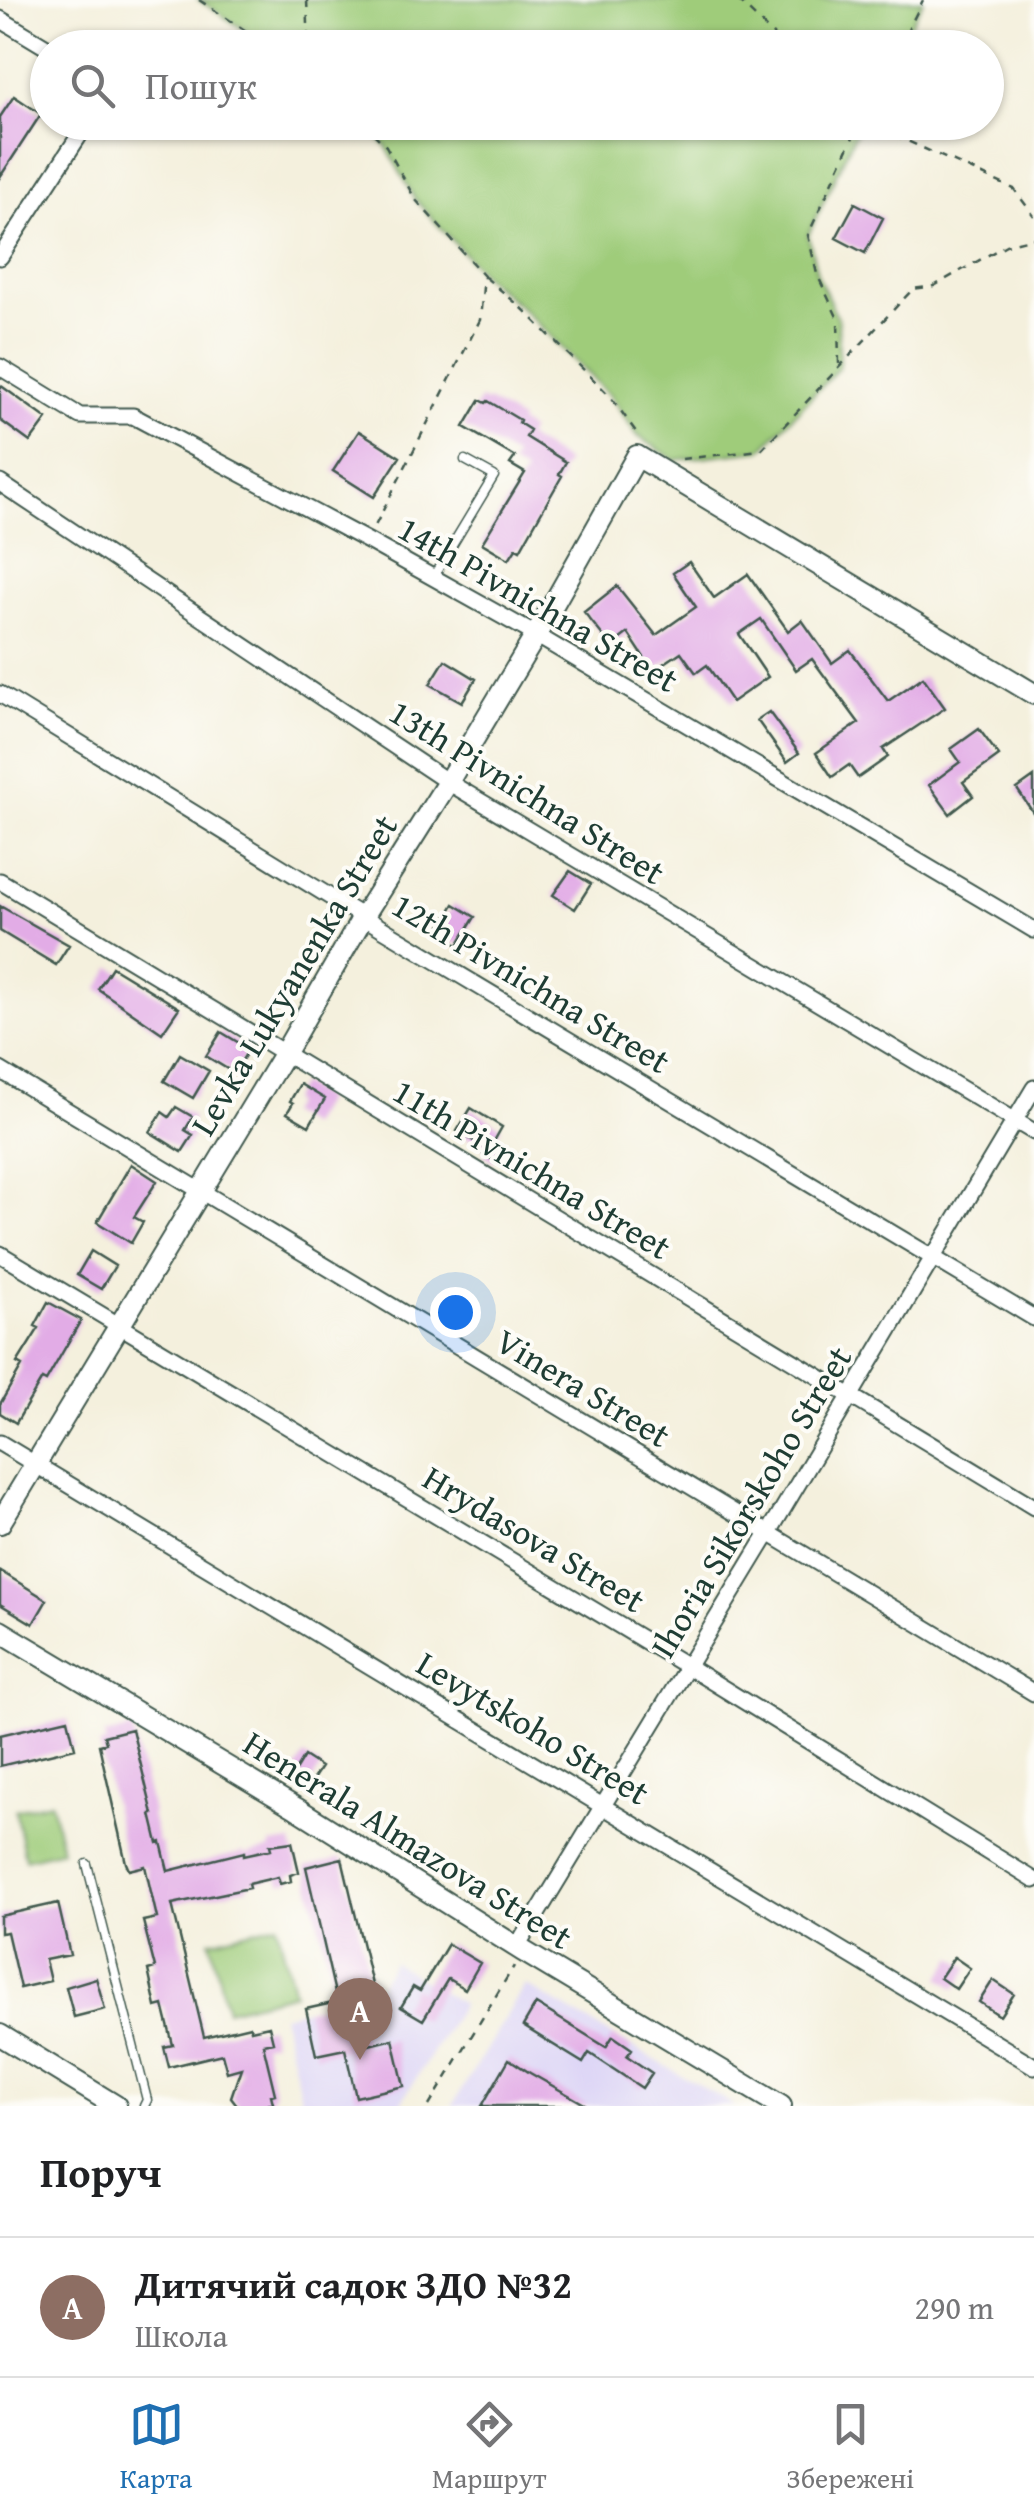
<!DOCTYPE html>
<html lang="uk">
<meta charset="utf-8">
<style>
:root{--surface:#fff;--page:#f6f6f6;--text:#202124;--muted:#757577;--line:#e0e0e0;--accent:#1f6fb2}
body{margin:0;font-family:"Gentium Book Plus",serif;background:var(--page);color:var(--text)}
.you{position:absolute;left:455px;top:1312px;width:35px;height:35px;margin:-25px;border:8px solid #fff;border-radius:50%;background:#1a73e8;box-shadow:0 0 0 15px #1a73e833}
.badge{display:grid;place-items:center;width:65px;height:65px;border-radius:50%;background:var(--accent);color:#fff;font-size:32px;font-weight:700}
.pin{position:absolute;translate:-50% -82px;filter:drop-shadow(0 2px 5px #0008)}
.pin::after{content:'';position:absolute;top:52px;width:35px;height:30px;background:inherit;clip-path:polygon(0 0,100% 0,50% 100%)}
.list{margin:0;padding:0;list-style:none}
h2{display:flex;justify-content:space-between;align-items:center;height:130px;margin:0;padding:0 40px;font-size:42px}
h2 small{font-size:32px;font-weight:400;color:var(--muted)}
.list li{display:grid;grid-template-columns:65px 1fr auto;gap:30px;align-items:center;box-sizing:border-box;height:140px;padding:0 40px;border-top:2px solid var(--line)}
.list b{display:block;font-size:38px;white-space:nowrap}
.list p{margin:0;font-size:32px;white-space:nowrap;color:var(--muted)}
.list em{font-size:32px;font-style:normal;color:var(--muted)}
.icon{flex:none;width:55px;height:55px;fill:none;stroke:currentColor;stroke-width:2;stroke-linecap:round;stroke-linejoin:round}
.map{position:relative;flex:none;width:1034px;height:2106px;overflow:hidden}
.search{position:absolute;background:var(--surface);box-shadow:0 2px 8px #0004;left:30px;right:30px;top:30px;height:110px;display:flex;align-items:center;gap:25px;box-sizing:border-box;padding:0 35px;border-radius:55px;color:var(--muted);font-size:38px}
.sheet{height:270px;background:var(--surface)}
nav{display:flex;justify-content:space-around;align-items:center;box-sizing:border-box;height:140px;border-top:2px solid var(--line);background:var(--surface);font-size:28px;color:var(--muted)}
nav a{display:grid;justify-items:center;gap:5px}
nav .on{color:var(--accent)}
.map>svg:first-child{display:block}
.built{fill:#ddd5f6}
.green{fill:#9fcc7a;stroke:#5f8457;stroke-width:2.5}
.building{fill:#e2ace6}
.lines{fill:none;stroke-linecap:round;stroke-linejoin:round}
.service-casing{stroke:#3f584d;stroke-width:11}
.minor-casing{stroke:#3f584d;stroke-width:19}
.tertiary-casing{stroke:#3f584d;stroke-width:24}
.path{stroke:#3f584d;stroke-width:2.5;stroke-dasharray:8 8;stroke-linecap:butt}
.service{stroke:#fff;stroke-width:8}
.minor{stroke:#fff;stroke-width:15}
.tertiary{stroke:#fff;stroke-width:20}
.labels{text-anchor:middle;stroke-width:8;stroke-linejoin:round;paint-order:stroke}
.street-label{font-size:35px;fill:#1f3d34;stroke:#fdfcf7}
</style>
<div class="map">
<svg width="1034" height="2106" viewBox="0 0 1034 2106">
<rect width="100%" height="100%" fill="#fdfcf7"/>
<filter id="ink" filterUnits="userSpaceOnUse"><feTurbulence type="fractalNoise" baseFrequency=".01" numOctaves="2"/><feDisplacementMap in="SourceGraphic" scale="20" xChannelSelector="R" yChannelSelector="G"/><feConvolveMatrix kernelMatrix="1 2 1 2 8 2 1 2 1" color-interpolation-filters="sRGB"/></filter>
<filter id="wash" filterUnits="userSpaceOnUse"><feTurbulence type="fractalNoise" baseFrequency=".0048" numOctaves="4" result="noise"/><feDisplacementMap in="SourceGraphic" scale="40" xChannelSelector="R" yChannelSelector="G"/><feGaussianBlur stdDeviation="2.25" result="paint"/><feColorMatrix in="noise" values="0 0 0 0 0 0 0 0 0 0 0 0 0 0 0 0 0 1.4 0 .05"/><feComposite in="paint" operator="in"/></filter>
<g filter="url(#wash)">
<rect width="100%" height="100%" fill="#f4f0dd"/>
<path class="built" d="M 393,1962 L 462,2004 L 399,2106 L 303,2106 L 282,2015 L 374,1993 Z
M 525,1985 L 735,2106 L 452,2106 Z"/>
<path class="green" d="M 199,0 L 923,0 L 899,47 L 272,48 Z
M 362,123 L 860,123 L 808,235 L 817,274 L 838,319 L 839,367 L 761,450 L 675,460 L 638,436 L 610,396 L 522,308 L 484,276 L 415,199 L 386,146 Z
M 51,1802 L 62,1850 L 25,1859 L 15,1810 Z
M 277,1924 L 294,1993 L 227,2010 L 210,1941 Z"/>
<g id="blocks">
<path class="building" d="M 14,96 L 41,114 L 0,177 L 0,117 Z
M 855,203 L 883,218 L 865,253 L 836,238 Z
M 0,385 L 47,419 L 30,442 L 0,420 Z
M 480,400 L 486,403 L 488,401 L 520,420 L 519,423 L 530,430 L 526,437 L 566,462 L 559,474 L 562,476 L 538,518 L 520,550 L 516,548 L 509,559 L 482,543 L 525,473 L 510,464 L 515,457 L 464,427 Z
M 359,431 L 400,457 L 374,497 L 333,471 Z
M 689,562 L 714,598 L 748,574 L 788,631 L 802,620 L 832,663 L 850,650 L 888,701 L 923,677 L 945,708 L 883,749 L 888,757 L 858,778 L 849,765 L 832,777 L 816,753 L 859,723 L 812,659 L 796,670 L 761,619 L 739,634 L 768,677 L 732,702 L 707,665 L 696,673 L 681,652 L 653,671 L 628,633 L 611,646 L 584,612 L 617,586 L 656,635 L 696,607 L 673,573 Z
M 445,660 L 476,679 L 462,702 L 430,684 Z
M 769,712 L 799,753 L 787,762 L 757,720 Z
M 979,729 L 999,756 L 963,782 L 973,796 L 950,814 L 929,785 L 960,762 L 951,749 Z
M 1034,777 L 1034,814 L 1017,789 Z
M 570,871 L 591,884 L 575,909 L 553,895 Z
M 454,904 L 475,917 L 458,945 L 437,933 Z
M 0,906 L 69,945 L 56,965 L 0,931 Z
M 112,967 L 179,1008 L 162,1033 L 98,989 Z
M 221,1032 L 249,1049 L 234,1073 L 206,1056 Z
M 180,1054 L 209,1071 L 193,1098 L 164,1081 Z
M 300,1084 L 325,1099 L 309,1126 L 287,1113 L 293,1103 L 290,1101 Z
M 176,1107 L 193,1117 L 185,1130 L 193,1135 L 182,1152 L 150,1132 L 162,1112 L 169,1117 Z
M 471,1108 L 502,1127 L 493,1143 L 502,1148 L 494,1161 L 483,1154 L 487,1149 L 457,1131 Z
M 131,1164 L 157,1181 L 134,1217 L 143,1222 L 131,1243 L 97,1222 Z
M 91,1251 L 115,1266 L 101,1289 L 77,1275 Z
M 48,1302 L 81,1320 L 46,1381 L 42,1379 L 16,1423 L 0,1413 L 0,1404 L 22,1366 L 17,1363 L 39,1328 L 35,1326 Z
M 0,1571 L 47,1600 L 33,1624 L 0,1604 Z
M 68,1719 L 75,1748 L 0,1766 L 0,1735 Z
M 132,1729 L 153,1814 L 151,1814 L 158,1843 L 161,1842 L 168,1871 L 244,1852 L 244,1855 L 271,1849 L 270,1845 L 292,1842 L 299,1872 L 290,1875 L 291,1881 L 280,1884 L 278,1877 L 248,1884 L 249,1888 L 172,1904 L 204,2037 L 250,2026 L 251,2030 L 269,2026 L 273,2042 L 263,2044 L 275,2094 L 271,2095 L 273,2103 L 259,2106 L 238,2106 L 231,2097 L 241,2068 L 227,2072 L 222,2054 L 169,2067 L 164,2047 L 173,2045 L 163,2005 L 156,2007 L 148,1970 L 155,1968 L 143,1921 L 157,1918 L 145,1866 L 129,1870 L 126,1863 L 99,1745 L 106,1743 L 104,1736 Z
M 304,1756 L 321,1767 L 306,1790 L 290,1779 Z
M 342,1858 L 374,1993 L 354,1998 L 365,2046 L 393,2039 L 404,2086 L 356,2097 L 345,2049 L 316,2055 L 306,2009 L 337,2002 L 306,1867 Z
M 58,1903 L 70,1955 L 45,1960 L 50,1981 L 20,1988 L 7,1932 L 0,1933 L 0,1916 Z
M 448,1944 L 480,1963 L 465,1989 L 448,1979 L 423,2020 L 401,2007 L 413,1987 L 420,1991 Z
M 954,1957 L 970,1968 L 956,1989 L 940,1978 Z
M 96,1978 L 105,2009 L 74,2017 L 66,1987 Z
M 993,1980 L 1014,1994 L 1000,2016 L 979,2002 Z
M 536,2004 L 606,2047 L 613,2036 L 632,2049 L 627,2056 L 652,2073 L 642,2088 L 589,2053 L 583,2063 L 523,2026 Z
M 509,2059 L 530,2073 L 588,2106 L 482,2106 Z"/>
</g>
</g>
<g filter="url(#ink)">
<use href="#blocks" fill-opacity="0" stroke="#3f584d" stroke-width="2.5"/>
<g class="lines">
<g class="service-casing">
<path id="service" d="M 433,577 L 494,476 L 465,460
M 87,1864 L 147,2100 L 144,2106"/>
</g>
<g class="minor-casing">
<path id="minor" d="M 0,19 L 48,48
M 0,257 L 88,122
M 0,367 L 80,416 L 133,416 L 368,541 L 536,635 L 1034,930
M 0,483 L 448,782 L 1034,1132
M 0,694 L 363,917 L 1034,1318
M 0,881 L 1034,1507
M 0,1070 L 1034,1693
M 0,1254 L 687,1666 L 1034,1880
M 0,1443 L 1034,2066
M 517,1947 L 768,1534 L 1034,1088"/>
</g>
<g class="tertiary-casing">
<path id="tertiary" d="M 0,1523 L 284,1054 L 363,917 L 448,782 L 536,635 L 637,456 L 1034,694
M 0,1631 L 296,1808 L 523,1951 L 781,2106
M 0,2035 L 116,2106"/>
</g>
<path class="path" d="M 199,0 L 272,48
M 307,0 L 309,48
M 738,0 L 786,48
M 899,48 L 923,0
M 362,122 L 386,146 L 415,199 L 484,276 L 480,320 L 375,526
M 865,122 L 1014,189 L 1034,216
M 485,277 L 522,308 L 610,396 L 639,436
M 839,364 L 838,319 L 817,274 L 808,235 L 860,122
M 682,459 L 761,450 L 913,289 L 934,286 L 1006,245 L 1034,238
M 429,2106 L 514,1966"/>
<use href="#service" class="service"/>
<use href="#minor" class="minor"/>
<use href="#tertiary" class="tertiary"/>
</g>
</g>
<g class="labels">
<g class="street-label">
<text transform="translate(538 604) rotate(30)" y="12">14th Pivnichna Street</text>
<text transform="translate(527 792) rotate(32)" y="12">13th Pivnichna Street</text>
<text transform="translate(294 975) rotate(-59)" y="12">Levka Lukyanenka Street</text>
<text transform="translate(531 983) rotate(31)" y="12">12th Pivnichna Street</text>
<text transform="translate(532 1169) rotate(31)" y="12">11th Pivnichna Street</text>
<text transform="translate(583 1388) rotate(31)" y="12">Vinera Street</text>
<text transform="translate(751 1502) rotate(-59)" y="12">Ihoria Sikorskoho Street</text>
<text transform="translate(534 1539) rotate(31)" y="12">Hrydasova Street</text>
<text transform="translate(533 1728) rotate(31)" y="12">Levytskoho Street</text>
<text transform="translate(408 1840) rotate(32)" y="12">Henerala Almazova Street</text>
</g>
</g>
</svg>
<div class="you"></div>
<div class="pin badge" style="left:360px;top:2060px;background:#8d6e63">A</div>
<div class="search"><svg class="icon" aria-label="search" viewBox="0 0 24 24"><circle cx="10" cy="10" r="6"/><path d="M15 15l6 6"/></svg>Пошук</div>
</div>
<section class="sheet">
<h2>Поруч<small></small></h2>
<ul class="list">
<li><span class="badge" style="background:#8d6e63">A</span><div><b>Дитячий садок ЗДО №32</b><p>Школа</p></div><em>290 m</em></li>
</ul>
</section>
<nav>
<a class="on"><svg class="icon" aria-label="map" viewBox="0 0 24 24"><path d="M3 6l6-2 6 2 6-2v14l-6 2-6-2-6 2zM9 4v14M15 6v14"/></svg>Карта</a>
<a><svg class="icon" aria-label="directions" viewBox="0 0 24 24"><path d="M12 3l9 9-9 9-9-9zM9 14v-3h6M13 9l2 2-2 2"/></svg>Маршрут</a>
<a><svg class="icon" aria-label="saved" viewBox="0 0 24 24"><path d="M7 4h10v16l-5-4-5 4z"/></svg>Збережені</a>
</nav>
